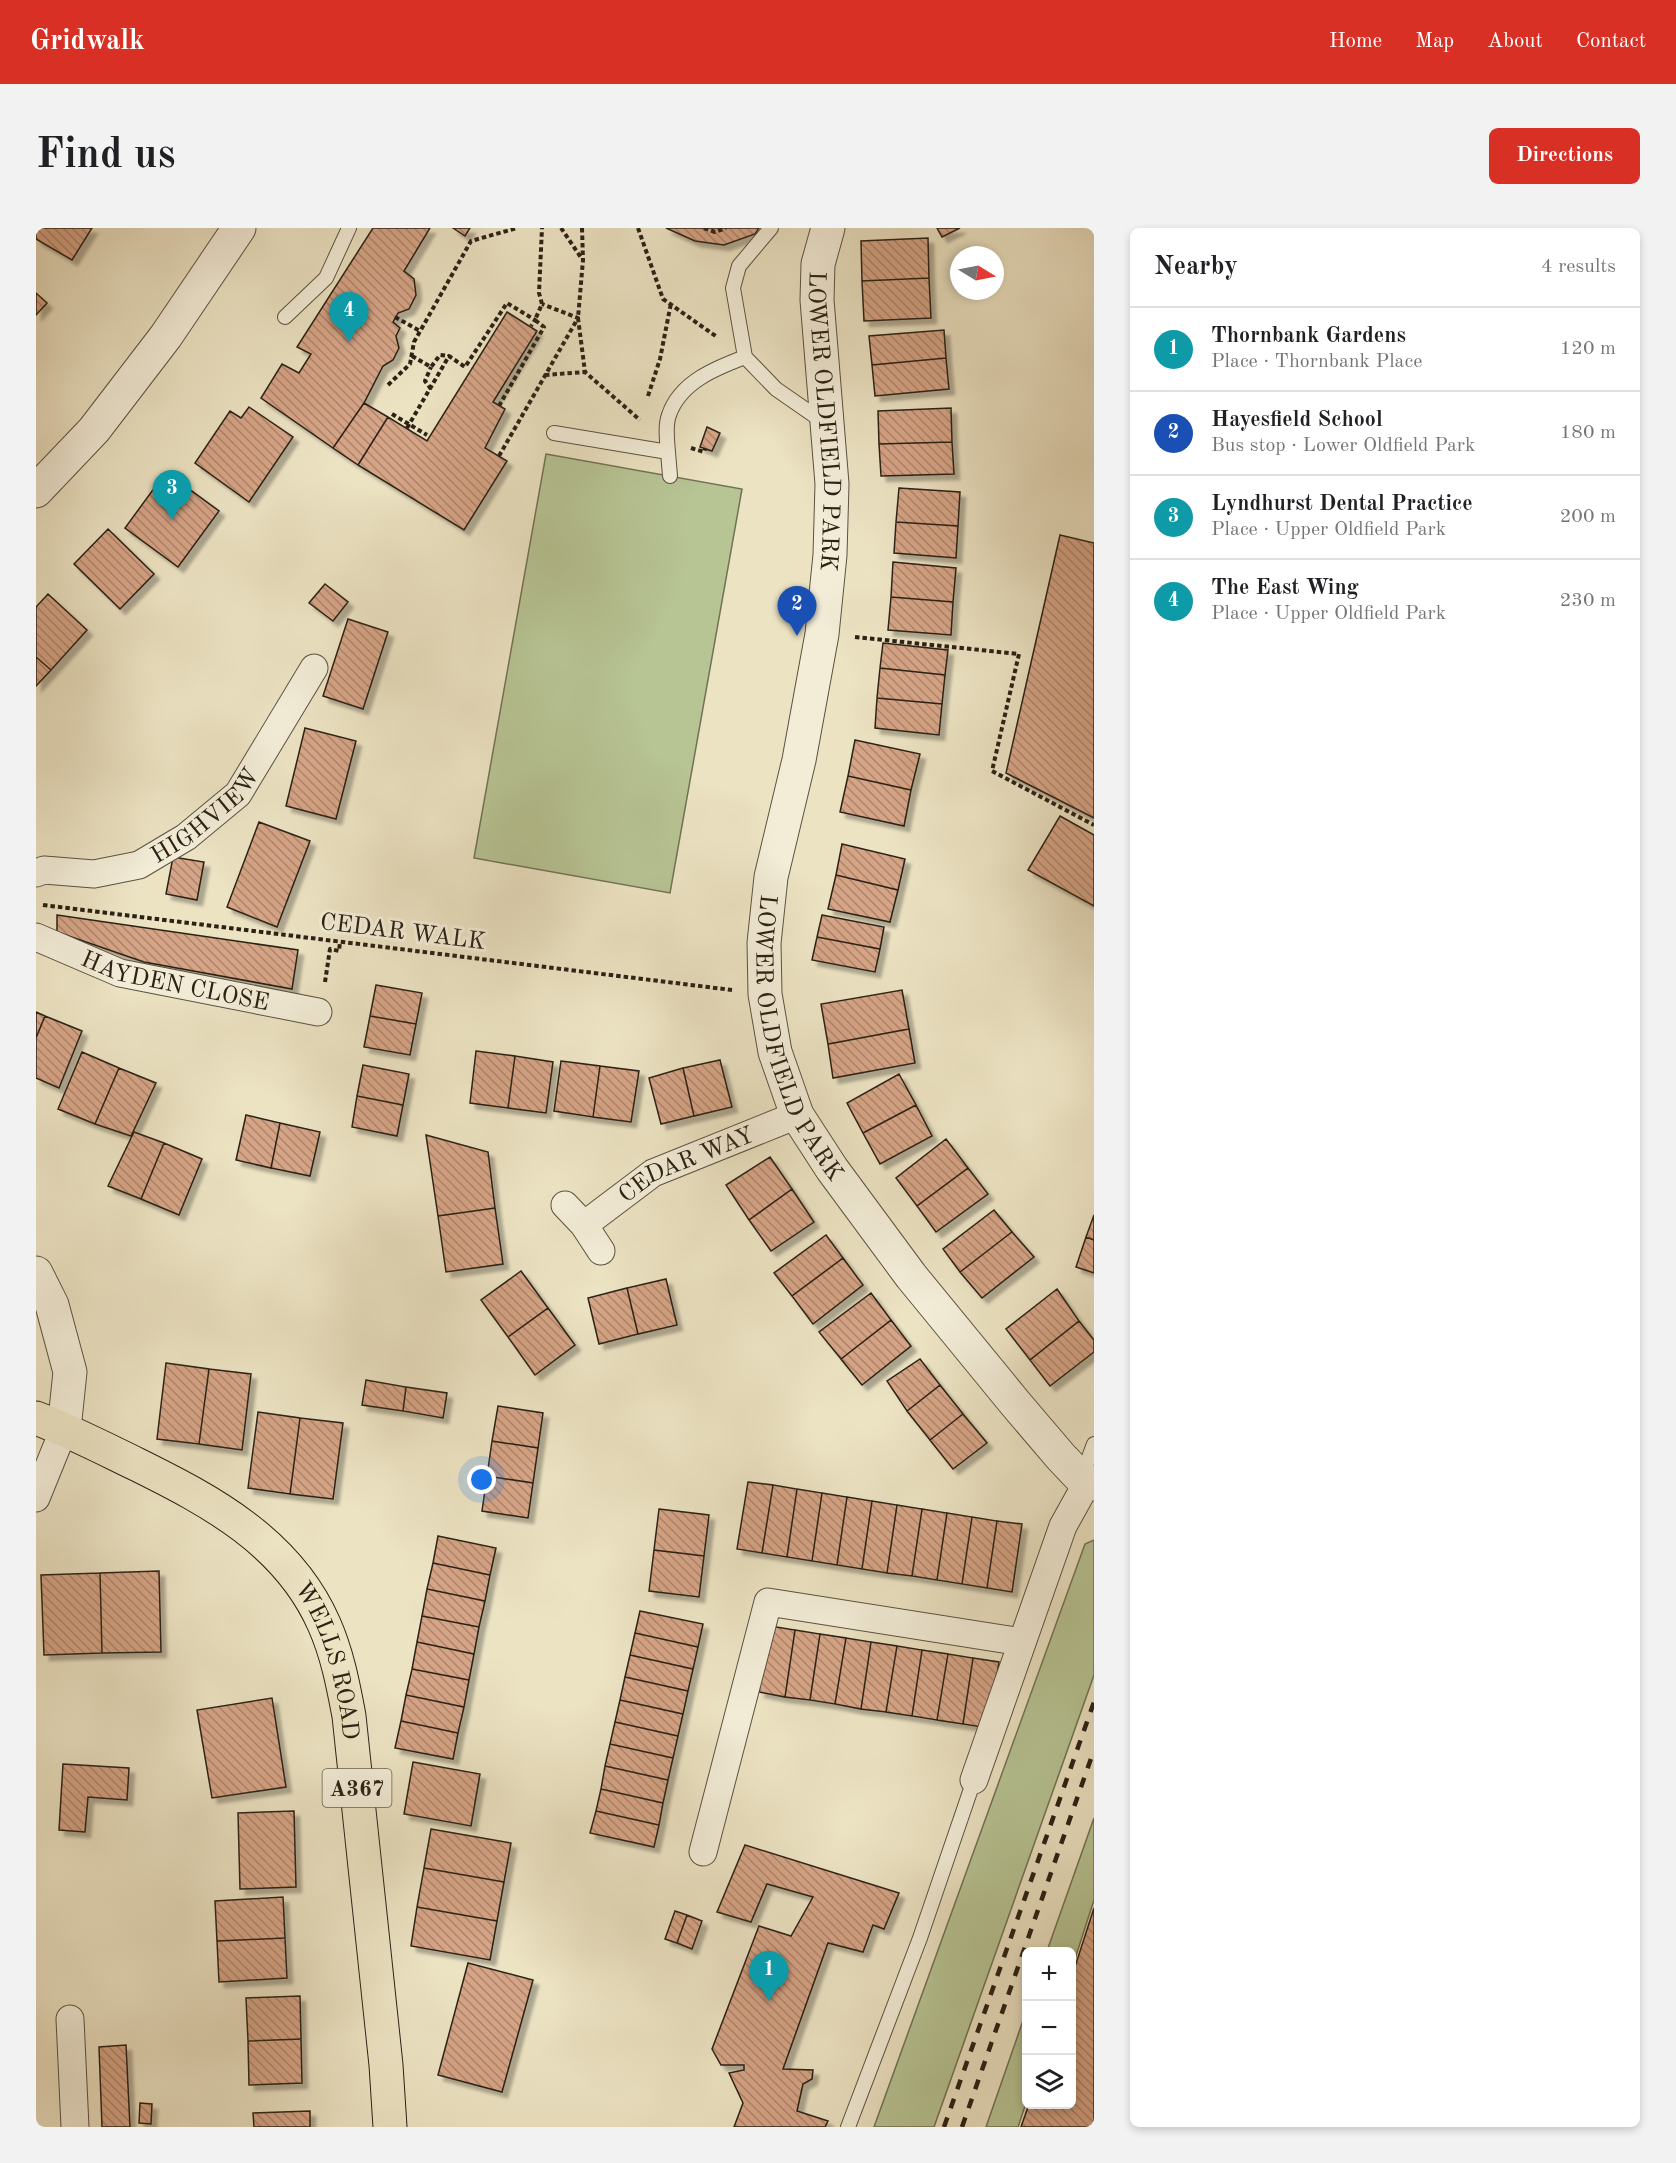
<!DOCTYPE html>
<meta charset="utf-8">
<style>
:root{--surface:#fff;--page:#f2f2f2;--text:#202124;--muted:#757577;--line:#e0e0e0;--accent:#d93025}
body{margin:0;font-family:"Old Standard TT",serif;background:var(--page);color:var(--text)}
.controls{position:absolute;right:18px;bottom:18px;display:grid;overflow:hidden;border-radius:9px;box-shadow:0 3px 9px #0003}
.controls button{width:54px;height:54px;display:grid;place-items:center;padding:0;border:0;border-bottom:2px solid var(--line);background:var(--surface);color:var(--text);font:30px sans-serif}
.compass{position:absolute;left:914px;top:18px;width:54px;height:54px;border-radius:50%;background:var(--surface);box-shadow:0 3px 9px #0003;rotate:100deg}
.you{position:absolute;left:446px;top:1252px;width:21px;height:21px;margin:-15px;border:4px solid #fff;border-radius:50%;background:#1a73e8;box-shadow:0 0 0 9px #1a73e833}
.badge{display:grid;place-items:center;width:39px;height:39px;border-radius:50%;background:var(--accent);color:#fff;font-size:20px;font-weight:700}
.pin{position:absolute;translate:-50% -50px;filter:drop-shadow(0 2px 3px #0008)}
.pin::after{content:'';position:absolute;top:32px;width:21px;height:18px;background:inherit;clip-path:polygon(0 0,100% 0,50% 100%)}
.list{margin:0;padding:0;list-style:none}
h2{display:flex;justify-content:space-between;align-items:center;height:78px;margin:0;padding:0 24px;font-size:26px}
h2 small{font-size:20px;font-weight:400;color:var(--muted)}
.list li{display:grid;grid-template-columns:39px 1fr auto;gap:18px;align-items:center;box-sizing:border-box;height:84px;padding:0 24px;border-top:2px solid var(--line)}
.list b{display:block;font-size:22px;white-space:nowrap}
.list p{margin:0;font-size:20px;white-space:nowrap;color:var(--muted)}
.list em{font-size:20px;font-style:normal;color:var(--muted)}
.icon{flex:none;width:33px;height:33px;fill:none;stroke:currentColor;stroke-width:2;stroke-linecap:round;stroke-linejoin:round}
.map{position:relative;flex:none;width:1058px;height:1899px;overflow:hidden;border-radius:9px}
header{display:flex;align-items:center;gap:36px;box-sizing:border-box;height:84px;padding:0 30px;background:var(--accent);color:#fff}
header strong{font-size:28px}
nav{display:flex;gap:33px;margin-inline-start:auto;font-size:21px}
.intro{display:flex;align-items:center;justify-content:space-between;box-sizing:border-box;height:144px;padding:0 36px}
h1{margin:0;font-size:42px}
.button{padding:15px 27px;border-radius:9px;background:var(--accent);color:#fff;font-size:21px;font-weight:700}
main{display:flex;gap:36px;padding:0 36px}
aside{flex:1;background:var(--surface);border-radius:9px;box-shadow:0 3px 9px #0003}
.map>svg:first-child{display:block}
.grass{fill:#b7c494;stroke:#717254;stroke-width:1.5}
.building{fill:url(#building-back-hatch);stroke:#2b2115;stroke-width:1.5;filter:url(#shadow)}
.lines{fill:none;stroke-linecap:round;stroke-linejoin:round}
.service-casing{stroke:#5b5240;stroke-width:16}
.minor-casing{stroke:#5b5240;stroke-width:29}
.tertiary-casing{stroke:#5b5240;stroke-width:35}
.primary-casing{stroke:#2b2115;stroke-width:35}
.path{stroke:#2b2115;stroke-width:4;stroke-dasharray:4.5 3;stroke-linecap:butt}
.service{stroke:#f3edd8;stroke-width:14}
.minor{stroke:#f3edd8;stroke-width:27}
.tertiary{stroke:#f3edd8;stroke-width:33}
.primary{stroke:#ece3c3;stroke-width:33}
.rail{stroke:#2b2115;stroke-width:4.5;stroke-dasharray:10 10;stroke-linecap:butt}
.labels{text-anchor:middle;stroke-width:6;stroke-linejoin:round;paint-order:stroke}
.shield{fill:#f3edd8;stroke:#675e50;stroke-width:1.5}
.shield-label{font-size:22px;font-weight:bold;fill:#2b2115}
.street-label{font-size:24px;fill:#2b2115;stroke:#f3edd8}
</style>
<header>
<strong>Gridwalk</strong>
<nav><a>Home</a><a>Map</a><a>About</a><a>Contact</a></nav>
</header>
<div class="intro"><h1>Find us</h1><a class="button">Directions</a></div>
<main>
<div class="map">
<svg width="1058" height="1899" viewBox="0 0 1058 1899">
<defs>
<pattern id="building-back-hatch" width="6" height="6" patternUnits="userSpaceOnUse" patternTransform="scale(1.5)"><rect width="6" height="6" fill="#d6a486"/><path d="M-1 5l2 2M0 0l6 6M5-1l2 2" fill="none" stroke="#ae856c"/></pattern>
<filter id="shadow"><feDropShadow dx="5.5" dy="5.5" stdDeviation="1.5" flood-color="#0004"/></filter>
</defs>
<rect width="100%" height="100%" fill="#ece3c3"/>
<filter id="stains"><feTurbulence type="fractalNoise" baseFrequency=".00333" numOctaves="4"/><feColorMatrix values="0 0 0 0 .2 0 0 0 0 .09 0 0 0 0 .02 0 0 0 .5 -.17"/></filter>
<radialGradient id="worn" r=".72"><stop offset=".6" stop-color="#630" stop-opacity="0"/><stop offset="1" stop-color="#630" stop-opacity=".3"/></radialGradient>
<path class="grass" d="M 510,226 L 706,261 L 634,665 L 438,630 Z
M 1058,1312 L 1058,1447 L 898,1899 L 838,1899 L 1049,1316 Z
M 1058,1590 L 1058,1672 L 1036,1740 L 1036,1724 L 1011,1723 Z
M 990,1784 L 990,1875 L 982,1899 L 950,1899 Z"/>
<path class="building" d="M 0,0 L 56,0 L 36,32 L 0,11 Z
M 337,0 L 394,0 L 368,43 L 378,51 L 380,67 L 373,81 L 362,85 L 357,94 L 364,100 L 360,108 L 363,120 L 357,132 L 347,138 L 328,175 L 297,220 L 225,170 L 246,136 L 263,145 L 275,126 L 261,119 Z
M 417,0 L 434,0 L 429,8 Z
M 630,0 L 723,0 L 719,6 L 688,17 L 659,13 Z
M 901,0 L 924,0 L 906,9 Z
M 892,10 L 893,50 L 826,53 L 825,13 Z
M 893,50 L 895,90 L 828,93 L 826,53 Z
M 0,65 L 11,75 L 0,87 Z
M 471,84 L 501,103 L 457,174 L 469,181 L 449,220 L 471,233 L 428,302 L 322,237 L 352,189 L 391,213 Z
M 908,102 L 910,130 L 836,137 L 833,108 Z
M 910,130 L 913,161 L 839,168 L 836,137 Z
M 328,175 L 352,189 L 322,237 L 297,220 Z
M 213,179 L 257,209 L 213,274 L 159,235 L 194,183 L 205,190 Z
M 915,180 L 916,214 L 843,216 L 842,183 Z
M 671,199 L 684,205 L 676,223 L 664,219 Z
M 916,214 L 918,246 L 845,248 L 843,216 Z
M 130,244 L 183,283 L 142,339 L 89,300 Z
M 863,260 L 924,264 L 922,298 L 860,294 Z
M 860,294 L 922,298 L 920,330 L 858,325 Z
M 72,301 L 118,346 L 84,381 L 38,336 Z
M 1024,307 L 1058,315 L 1058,590 L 970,545 Z
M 857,334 L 920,340 L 917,374 L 855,369 Z
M 289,356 L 312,374 L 297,393 L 273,375 Z
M 12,366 L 51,402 L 15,442 L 0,429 L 0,379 Z
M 855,369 L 917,374 L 915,407 L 852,402 Z
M 312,391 L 352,404 L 327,481 L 287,468 Z
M 847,415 L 912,422 L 909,447 L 844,440 Z
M 0,429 L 15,442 L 0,458 Z
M 844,440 L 909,447 L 906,476 L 841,470 Z
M 841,470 L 906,476 L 903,507 L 839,500 Z
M 269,500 L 320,513 L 300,591 L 250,578 Z
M 819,512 L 884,526 L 875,562 L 812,548 Z
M 812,548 L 875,562 L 868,598 L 804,584 Z
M 1024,588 L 1058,607 L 1058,678 L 992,642 Z
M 223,594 L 274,613 L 241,699 L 191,679 Z
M 806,616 L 869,631 L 862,662 L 800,647 Z
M 137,629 L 168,634 L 161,672 L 130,666 Z
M 800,647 L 862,662 L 854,694 L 792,681 Z
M 21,687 L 262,722 L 256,761 L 108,734 L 21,704 Z
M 786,687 L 848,699 L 844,721 L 781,709 Z
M 781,709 L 844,721 L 839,744 L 776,732 Z
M 340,757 L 386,765 L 380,796 L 334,788 Z
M 866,762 L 873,801 L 792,816 L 785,776 Z
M 0,784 L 9,788 L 0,810 Z
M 9,788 L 46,803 L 23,860 L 0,850 L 0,810 Z
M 334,788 L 380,796 L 374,827 L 328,819 Z
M 873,801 L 879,835 L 797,850 L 792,816 Z
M 440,823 L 479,828 L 472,880 L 434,875 Z
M 46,824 L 83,840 L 59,896 L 22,881 Z
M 479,828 L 517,834 L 510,885 L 472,880 Z
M 684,832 L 696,879 L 658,888 L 647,840 Z
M 525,833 L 564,838 L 557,889 L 518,883 Z
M 327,837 L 373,846 L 367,877 L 321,868 Z
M 564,838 L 603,843 L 595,894 L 557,889 Z
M 83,840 L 120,855 L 95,908 L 59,896 Z
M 647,840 L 658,888 L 625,896 L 613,850 Z
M 863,846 L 880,877 L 827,905 L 811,875 Z
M 321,868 L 367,877 L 361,908 L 316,899 Z
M 880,877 L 896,908 L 844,936 L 827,905 Z
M 210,887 L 244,895 L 235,940 L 200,932 Z
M 244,895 L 284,904 L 274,948 L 235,940 Z
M 98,904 L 128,915 L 105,971 L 72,958 Z
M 390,907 L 452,924 L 459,980 L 402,988 Z
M 910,911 L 932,940 L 881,978 L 860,950 Z
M 128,915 L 166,931 L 143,987 L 105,971 Z
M 734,929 L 756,961 L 713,992 L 690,957 Z
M 932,940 L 952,966 L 900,1004 L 881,978 Z
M 756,961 L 778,994 L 735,1023 L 713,992 Z
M 459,980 L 467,1036 L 410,1044 L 402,988 Z
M 958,982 L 976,1004 L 924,1044 L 907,1021 Z
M 1058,987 L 1058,1012 L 1050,1009 Z
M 976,1004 L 998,1029 L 946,1070 L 924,1044 Z
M 790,1007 L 807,1030 L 756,1068 L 738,1045 Z
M 1050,1009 L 1058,1012 L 1058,1045 L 1040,1039 Z
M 807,1030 L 827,1057 L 777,1096 L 756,1068 Z
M 485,1043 L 512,1080 L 472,1109 L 445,1072 Z
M 630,1051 L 641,1097 L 602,1106 L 591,1060 Z
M 591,1060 L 602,1106 L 563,1116 L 552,1070 Z
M 1021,1061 L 1043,1093 L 994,1132 L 970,1101 Z
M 835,1065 L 855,1092 L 805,1131 L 783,1104 Z
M 512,1080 L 539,1117 L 499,1147 L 472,1109 Z
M 855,1092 L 875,1118 L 826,1157 L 805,1131 Z
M 1043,1093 L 1058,1112 L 1058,1124 L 1014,1158 L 994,1132 Z
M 884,1131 L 904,1157 L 871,1183 L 851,1153 Z
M 130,1135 L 173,1141 L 163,1216 L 121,1211 Z
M 173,1141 L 215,1146 L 206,1222 L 163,1216 Z
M 330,1152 L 370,1159 L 367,1183 L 326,1177 Z
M 904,1157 L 927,1186 L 894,1212 L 871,1183 Z
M 370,1159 L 411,1165 L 407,1190 L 367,1183 Z
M 462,1178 L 507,1185 L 502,1220 L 456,1213 Z
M 222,1184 L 264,1190 L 254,1266 L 212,1260 Z
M 927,1186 L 951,1215 L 917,1241 L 894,1212 Z
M 264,1190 L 307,1195 L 297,1271 L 254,1266 Z
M 456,1213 L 502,1220 L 497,1255 L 451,1248 Z
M 451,1248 L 497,1255 L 492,1290 L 446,1283 Z
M 712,1254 L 737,1257 L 726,1325 L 701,1321 Z
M 737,1257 L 761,1261 L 751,1329 L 726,1325 Z
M 761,1261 L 786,1265 L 776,1333 L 751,1329 Z
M 786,1265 L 811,1269 L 801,1337 L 776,1333 Z
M 811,1269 L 836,1273 L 826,1341 L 801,1337 Z
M 836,1273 L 861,1277 L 851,1345 L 826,1341 Z
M 861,1277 L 886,1281 L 876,1348 L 851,1345 Z
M 623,1281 L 673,1287 L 668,1328 L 618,1322 Z
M 886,1281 L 911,1285 L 901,1352 L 876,1348 Z
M 911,1285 L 936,1289 L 926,1356 L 901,1352 Z
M 936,1289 L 961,1293 L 951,1360 L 926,1356 Z
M 961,1293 L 986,1296 L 976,1364 L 951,1360 Z
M 402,1308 L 460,1320 L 454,1347 L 397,1335 Z
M 618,1322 L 668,1328 L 663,1369 L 613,1363 Z
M 397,1335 L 454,1347 L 449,1373 L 391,1361 Z
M 123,1343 L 125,1424 L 66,1425 L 64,1345 Z
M 64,1345 L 66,1425 L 8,1427 L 5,1347 Z
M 391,1361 L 449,1373 L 443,1399 L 386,1388 Z
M 604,1383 L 667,1396 L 662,1419 L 599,1405 Z
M 386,1388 L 443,1399 L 438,1426 L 381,1414 Z
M 734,1398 L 759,1402 L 749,1469 L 723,1464 Z
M 759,1402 L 784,1406 L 774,1472 L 749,1469 Z
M 599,1405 L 662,1419 L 657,1441 L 594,1427 Z
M 784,1406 L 810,1410 L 799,1476 L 774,1472 Z
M 810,1410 L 835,1414 L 825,1481 L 799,1476 Z
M 381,1414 L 438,1426 L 433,1452 L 376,1441 Z
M 835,1414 L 861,1418 L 850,1484 L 825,1481 Z
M 861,1418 L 886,1422 L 876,1488 L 850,1484 Z
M 886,1422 L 912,1426 L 901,1492 L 876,1488 Z
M 912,1426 L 937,1430 L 927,1496 L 901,1492 Z
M 594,1427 L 657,1441 L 652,1463 L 589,1449 Z
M 937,1430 L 963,1434 L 952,1500 L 927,1496 Z
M 376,1441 L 433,1452 L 428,1479 L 370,1467 Z
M 589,1449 L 652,1463 L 647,1486 L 584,1472 Z
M 370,1467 L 428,1479 L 422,1505 L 365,1493 Z
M 236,1470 L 250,1559 L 176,1570 L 161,1482 Z
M 584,1472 L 647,1486 L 642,1508 L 579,1494 Z
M 365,1493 L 422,1505 L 417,1531 L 359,1520 Z
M 579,1494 L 642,1508 L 637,1530 L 574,1516 Z
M 574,1516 L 637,1530 L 632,1552 L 569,1538 Z
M 377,1534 L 444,1546 L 435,1598 L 368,1586 Z
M 27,1536 L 93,1540 L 91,1572 L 52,1569 L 49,1604 L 23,1602 Z
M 569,1538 L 632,1552 L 627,1575 L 565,1561 Z
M 565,1561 L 627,1575 L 623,1597 L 560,1583 Z
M 258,1583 L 260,1659 L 204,1661 L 202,1585 Z
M 560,1583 L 623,1597 L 618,1619 L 554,1605 Z
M 395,1601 L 475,1615 L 468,1654 L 388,1640 Z
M 709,1617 L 863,1665 L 848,1701 L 837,1697 L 827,1724 L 792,1715 L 747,1841 L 777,1842 L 776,1851 L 767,1856 L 761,1883 L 792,1893 L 789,1899 L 698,1899 L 707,1875 L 693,1845 L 708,1842 L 708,1837 L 685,1837 L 676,1821 L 723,1698 L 755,1708 L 777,1669 L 731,1656 L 715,1694 L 681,1684 Z
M 388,1640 L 468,1654 L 461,1693 L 381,1679 Z
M 247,1669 L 249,1710 L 181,1713 L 179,1673 Z
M 381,1679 L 461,1693 L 454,1732 L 375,1718 Z
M 1058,1680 L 1058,1899 L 985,1899 L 993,1876 L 1036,1876 L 1036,1748 Z
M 639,1683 L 651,1687 L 641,1715 L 629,1711 Z
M 651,1687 L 666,1693 L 656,1721 L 641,1715 Z
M 249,1710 L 251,1750 L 183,1754 L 181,1713 Z
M 432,1735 L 497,1752 L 466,1864 L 402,1847 Z
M 264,1768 L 265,1811 L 212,1813 L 210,1770 Z
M 265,1811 L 266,1855 L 213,1857 L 212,1813 Z
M 90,1817 L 94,1899 L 66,1899 L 63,1819 Z
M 104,1875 L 116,1876 L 115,1896 L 103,1895 Z
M 274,1883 L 274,1899 L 218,1899 L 217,1885 Z"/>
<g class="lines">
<g class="service-casing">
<path id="service" d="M 735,0 L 703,38 L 697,60 L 709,129 L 740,161 L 789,195
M 249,89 L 290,50 L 313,0
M 518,205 L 632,224 C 631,213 629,197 633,187 C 644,154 680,140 709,129
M 632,224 L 634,248
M 1046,1248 L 1058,1216
M 812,1899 L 884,1710 L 938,1552"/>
</g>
<g class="minor-casing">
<g id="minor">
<path id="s1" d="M 0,645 L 8,642 L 58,646 L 103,637 L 150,609 L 202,566 L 278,440"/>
<path id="s2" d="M 0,709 L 84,745 L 282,784"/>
<path d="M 529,977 L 548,997 L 565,1023"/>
<path id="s3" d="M 548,997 L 617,945 L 761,887"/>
<path d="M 0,1270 L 28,1201"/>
<path d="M 938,1552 L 1027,1298 L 1052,1253"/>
<path d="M 667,1624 L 732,1374 L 986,1414"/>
<path d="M 34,1791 L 39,1899"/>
</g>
</g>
<g class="tertiary-casing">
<g id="tertiary">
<path id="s4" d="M 792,0 L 782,36 L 781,72 L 796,256 L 794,327 L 786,406 L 763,532 L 735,649 L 728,715 L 729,766 L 739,824 L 761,887 L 796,941 L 875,1048 L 979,1175 L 1025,1229 L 1045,1250 L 1058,1256"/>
<path d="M 0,263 L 58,202 L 130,108 L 203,0"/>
<path d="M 0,1045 L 16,1077 L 34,1144 L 28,1201"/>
</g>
</g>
<g class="primary-casing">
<g id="primary">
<path id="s5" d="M 0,1190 C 34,1203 67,1220 100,1236 C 175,1273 252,1314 288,1396 C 301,1425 307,1456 313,1488 L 350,1837 L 354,1899"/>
</g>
</g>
<path class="path" d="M 525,0 L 546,31
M 546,0 L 547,32 L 542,90 L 549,144 L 604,192
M 602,0 L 627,71 L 681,109
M 668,0 L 679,4 L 690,0
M 359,89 L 384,103
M 376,128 L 395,139 L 404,127 L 413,128
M 509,147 L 549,144
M 352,157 L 374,136 L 378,114 L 435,13 L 481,0
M 395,161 L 389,153 L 395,139
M 612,168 L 624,131 L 635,75
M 463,178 L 508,99 L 499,92 L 506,76 L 503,65 L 506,0
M 356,186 L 391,207
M 371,200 L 413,128 L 429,139 L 471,75 L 499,92 L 495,98
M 655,220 L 668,224 L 669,221
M 463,228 L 542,90 L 506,76
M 819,409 L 983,426 L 956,543 L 1058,597
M 7,677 L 696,762
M 289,754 L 294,721 L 303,723 L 304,714"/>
<use href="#service" class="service"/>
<use href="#minor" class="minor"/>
<use href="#tertiary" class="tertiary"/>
<use href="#primary" class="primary"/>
<path class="rail" d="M 908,1899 L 1058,1474
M 926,1899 L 1058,1522"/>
</g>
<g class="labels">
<rect class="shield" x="286.5" y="1541" width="69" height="38" rx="4.5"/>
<g class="shield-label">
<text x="321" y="1568">A367</text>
</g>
<g class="street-label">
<text dy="8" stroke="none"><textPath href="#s4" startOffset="195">LOWER OLDFIELD PARK</textPath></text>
<text dy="8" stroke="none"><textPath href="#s1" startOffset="188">HIGHVIEW</textPath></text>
<text transform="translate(367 703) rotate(7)" y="8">CEDAR WALK</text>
<text dy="8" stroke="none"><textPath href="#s2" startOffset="147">HAYDEN CLOSE</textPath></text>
<text dy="8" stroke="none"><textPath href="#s4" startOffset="825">LOWER OLDFIELD PARK</textPath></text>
<text dy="8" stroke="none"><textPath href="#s3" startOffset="120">CEDAR WAY</textPath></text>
<text dy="8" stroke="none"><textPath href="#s5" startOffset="399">WELLS ROAD</textPath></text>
</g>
</g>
<rect width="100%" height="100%" filter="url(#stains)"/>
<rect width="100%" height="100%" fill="url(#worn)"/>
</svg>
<div class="controls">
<button>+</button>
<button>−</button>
<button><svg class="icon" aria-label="layers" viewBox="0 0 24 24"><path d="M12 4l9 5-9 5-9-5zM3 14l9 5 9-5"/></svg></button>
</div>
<svg class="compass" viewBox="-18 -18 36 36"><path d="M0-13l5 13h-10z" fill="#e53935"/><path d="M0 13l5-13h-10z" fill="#757577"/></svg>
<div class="you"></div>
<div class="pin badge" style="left:733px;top:1773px;background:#0f9aa8">1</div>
<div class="pin badge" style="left:761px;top:408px;background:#1a4fb4">2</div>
<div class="pin badge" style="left:136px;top:292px;background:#0f9aa8">3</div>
<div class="pin badge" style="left:313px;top:114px;background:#0f9aa8">4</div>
</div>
<aside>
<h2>Nearby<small>4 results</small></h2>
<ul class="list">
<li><span class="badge" style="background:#0f9aa8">1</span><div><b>Thornbank Gardens</b><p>Place · Thornbank Place</p></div><em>120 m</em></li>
<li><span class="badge" style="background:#1a4fb4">2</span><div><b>Hayesfield School</b><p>Bus stop · Lower Oldfield Park</p></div><em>180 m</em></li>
<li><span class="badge" style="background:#0f9aa8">3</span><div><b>Lyndhurst Dental Practice</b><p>Place · Upper Oldfield Park</p></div><em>200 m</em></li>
<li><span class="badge" style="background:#0f9aa8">4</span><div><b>The East Wing</b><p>Place · Upper Oldfield Park</p></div><em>230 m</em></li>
</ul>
</aside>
</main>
